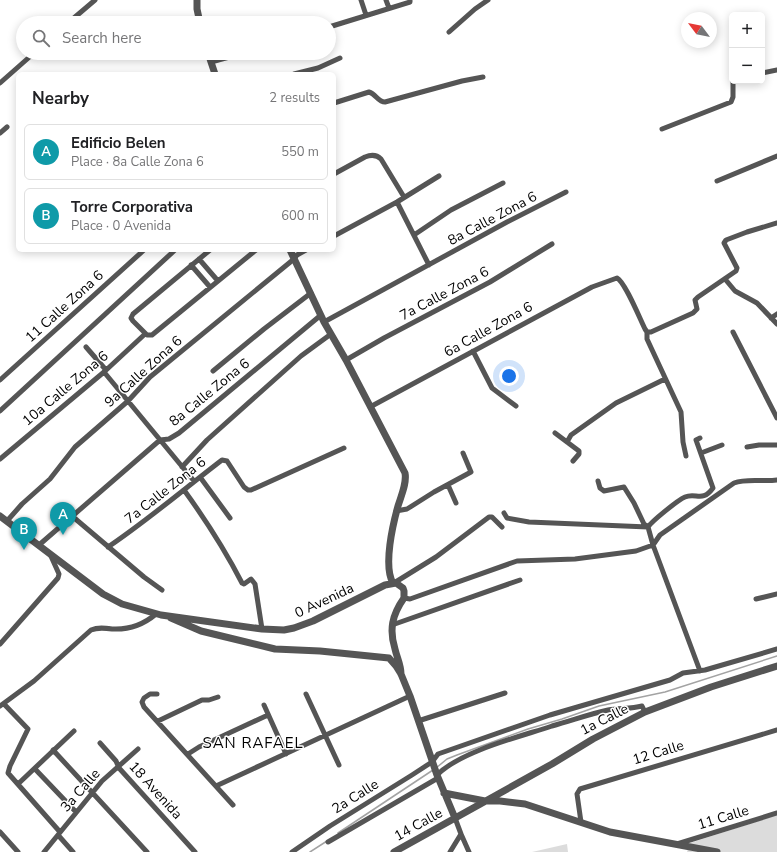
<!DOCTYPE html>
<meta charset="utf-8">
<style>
:root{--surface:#fff;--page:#f6f6f6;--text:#202124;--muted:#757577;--line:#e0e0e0;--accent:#000}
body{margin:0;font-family:"Nunito Sans",sans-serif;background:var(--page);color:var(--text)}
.controls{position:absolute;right:12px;top:12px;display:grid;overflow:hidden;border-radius:6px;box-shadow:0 2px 10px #0003}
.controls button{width:36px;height:36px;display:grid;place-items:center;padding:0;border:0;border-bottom:1px solid var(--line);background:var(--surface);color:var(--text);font:20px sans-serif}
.compass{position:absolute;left:681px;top:12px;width:36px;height:36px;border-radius:50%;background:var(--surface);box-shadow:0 2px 10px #0003;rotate:302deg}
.you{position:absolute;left:509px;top:376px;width:14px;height:14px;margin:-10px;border:3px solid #fff;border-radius:50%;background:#1a73e8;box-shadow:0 0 0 6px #1a73e833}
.badge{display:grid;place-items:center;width:26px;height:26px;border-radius:50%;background:var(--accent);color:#fff;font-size:13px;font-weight:700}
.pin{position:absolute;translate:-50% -33px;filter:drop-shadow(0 1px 2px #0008)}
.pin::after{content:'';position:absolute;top:21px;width:14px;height:12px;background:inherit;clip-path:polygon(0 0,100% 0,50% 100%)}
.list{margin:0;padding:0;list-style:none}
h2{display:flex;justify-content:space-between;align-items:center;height:52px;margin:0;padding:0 16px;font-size:17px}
h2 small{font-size:13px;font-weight:400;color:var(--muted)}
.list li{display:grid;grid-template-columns:26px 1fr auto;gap:12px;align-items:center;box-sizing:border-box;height:56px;margin:0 8px 8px;padding:0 8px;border:1px solid var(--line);border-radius:6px}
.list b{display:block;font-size:15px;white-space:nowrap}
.list p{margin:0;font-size:13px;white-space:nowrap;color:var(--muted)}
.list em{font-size:13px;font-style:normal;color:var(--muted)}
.icon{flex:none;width:22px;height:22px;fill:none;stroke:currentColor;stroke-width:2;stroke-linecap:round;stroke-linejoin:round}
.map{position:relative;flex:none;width:777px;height:852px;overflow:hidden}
.search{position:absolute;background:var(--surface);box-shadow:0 2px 10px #0003;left:16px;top:16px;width:320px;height:44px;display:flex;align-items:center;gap:10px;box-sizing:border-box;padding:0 14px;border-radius:22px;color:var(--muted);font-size:15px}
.panel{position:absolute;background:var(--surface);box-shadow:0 2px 10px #0003;left:16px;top:72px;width:320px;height:180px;border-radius:6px}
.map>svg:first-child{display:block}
.green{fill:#dcdcdc}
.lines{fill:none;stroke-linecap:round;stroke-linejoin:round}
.stream{stroke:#a3a3a3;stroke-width:1.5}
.minor{stroke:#555;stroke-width:5}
.tertiary{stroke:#555;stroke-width:7}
.labels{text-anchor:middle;stroke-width:3;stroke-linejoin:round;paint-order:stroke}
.street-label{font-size:14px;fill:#000;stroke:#fff}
.neighbourhood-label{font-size:15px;letter-spacing:1px;fill:#000;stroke:#fff}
</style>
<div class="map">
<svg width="777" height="852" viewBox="0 0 777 852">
<rect width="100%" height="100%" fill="#fff"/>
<path class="green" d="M 777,815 L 777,852 L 687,852 L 690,843 Z
M 567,844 L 568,852 L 532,852 Z"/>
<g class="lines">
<path class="stream" d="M 436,768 L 447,759 L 457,755 L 528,729 L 562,719 L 599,706 L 665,692 L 777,656
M 338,833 L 433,770
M 310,852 L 327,841"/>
<path class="minor" d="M 361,0 L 366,15
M 386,0 L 389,8
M 68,23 L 95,0
M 329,27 L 410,2 L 410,0
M 449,32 L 475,9 L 488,0
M 211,62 L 244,53
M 762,73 L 777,70
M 294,74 L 318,68 L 340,58
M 0,83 L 34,53
M 334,103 L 369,92 C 376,94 378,102 385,102 L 462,81 L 483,77
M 662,129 L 731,102 L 733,97 L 733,81
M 0,133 L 7,127
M 334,174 L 365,157 C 370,155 376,154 381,159 L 404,197
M 717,181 L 777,156
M 397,202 L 429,265
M 414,235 L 451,210 L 503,183
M 334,236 L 397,202 L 439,176
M 210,250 L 133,314 L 131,318 L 133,321 L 147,335 L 152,335 L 256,250
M 199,259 L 218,281
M 191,265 L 210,287
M 725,279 L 735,291 L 757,303 L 777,324
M 771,318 L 777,314
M 324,322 L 507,222 L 566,192
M 647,332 L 651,332 L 693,313 L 697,309 L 695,300 L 698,297 L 736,271 L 737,268 L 724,243 L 726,240 L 747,232 L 777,223
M 733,332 L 777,418
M 86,347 L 106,370
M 473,351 L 492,388 L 516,406
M 346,360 L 384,338 L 490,282 L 552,244
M 213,371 L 264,329 L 311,293
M 104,372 L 194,481
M 0,380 L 144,250
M 370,407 L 592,287 L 617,278 C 625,282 640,319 645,329 L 647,332 L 647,339 L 681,412 L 683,442 L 686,456
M 0,411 L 175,250
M 555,433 L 579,451 L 579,454 L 573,461
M 567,442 L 571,435 L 616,403 L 665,379
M 747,447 L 759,445 L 777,445
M 701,453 L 722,445
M 0,459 L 104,372 L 145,334
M 182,467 L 207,440 L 301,356 L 331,334
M 200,477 L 230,518
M 598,481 L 600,488 L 604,491 L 624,487 L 634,503 L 644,524 L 648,527 L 653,545 L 700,671
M 448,485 L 456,503
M 184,490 C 205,519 225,550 242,583 L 244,584 L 251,579 L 255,584 L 262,629
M 396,511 L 407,509 L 434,492 L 471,472 L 463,453
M 504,513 L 507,518 L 529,522 L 648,527 C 652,521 678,500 685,497 C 696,492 702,503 713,488 L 696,440 L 700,438
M 72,516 L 144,577 L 162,590
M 7,521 L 22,504 L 50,479 L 75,447 L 128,401 L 150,377 L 294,259 L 297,255 L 306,250
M 39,545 L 160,440 L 169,439 L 179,433 L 321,315
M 108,547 C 148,520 184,489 222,460 L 227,461 L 244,487 L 248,490 L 251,490 L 344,448
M 394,583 L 436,557 L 489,517 L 492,517 L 502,527
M 404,598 L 410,599 L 517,561 L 575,559 L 636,551 L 653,545 L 660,535 L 734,483 C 747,478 763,482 777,480
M 756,599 L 777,594
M 392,625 L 520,580
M 0,644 L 58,578 L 59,574 L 50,554
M 157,694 L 150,694 L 144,698 L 142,702 L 144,707 L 233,805
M 306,694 L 339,765
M 4,704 L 28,729 L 10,766 L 8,773 L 60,832
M 264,705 L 286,754
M 0,706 L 34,681 L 91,630 C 98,627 105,628 112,629 C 129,630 143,625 156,614
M 158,721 L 202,700 L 209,700 L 218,697
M 418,721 L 505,693
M 100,743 L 116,761 L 119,768 L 195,852
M 53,750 L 147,852
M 188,754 L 199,747 L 268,715
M 35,769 L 76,812
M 437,775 C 461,751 519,737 552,726 C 571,721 589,714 608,710 C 620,708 631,709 642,706 L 645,712
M 18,784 L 74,731
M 216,786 L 410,696
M 581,822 L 577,794 L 580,789 L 777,730
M 0,832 L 18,852
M 461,834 L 469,852
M 58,835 L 73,852
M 328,842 L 438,778
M 677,844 L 777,813
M 44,852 L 102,781 L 138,749
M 292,852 L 330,826 L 412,775 L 432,762 L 438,754 L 550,715 L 670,680 L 683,673 L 705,670 L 777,649
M 450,852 L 461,834 L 455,818"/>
<path class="tertiary" d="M 197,0 L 197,9 L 200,23
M 208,53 L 215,74
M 290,250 L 324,322 L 346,360 L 405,473 C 407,483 401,496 398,506 C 393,524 383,566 393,583
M 0,516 L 103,594 L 122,604 L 161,615 L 262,629 L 284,630 L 294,628 L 313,621 L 385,585 L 396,583 L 403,588 L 404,591 L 404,598 C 392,615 389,630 395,649 C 397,658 401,665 401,674
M 171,618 L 201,631 L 275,649 L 320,651 L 389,658 L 396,666 L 401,674 L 410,696 L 437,775 L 455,818
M 444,793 L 485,801 L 500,801 L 525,804 L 610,832 L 717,852
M 394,852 L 552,764 L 593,739 L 645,712 L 711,687 L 777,666"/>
</g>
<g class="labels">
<g class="street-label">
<text transform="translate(492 218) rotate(-28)" y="5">8a Calle Zona 6</text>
<text transform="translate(444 293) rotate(-28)" y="5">7a Calle Zona 6</text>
<text transform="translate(64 306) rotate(-42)" y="5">11 Calle Zona 6</text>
<text transform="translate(488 329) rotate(-29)" y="5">6a Calle Zona 6</text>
<text transform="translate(143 371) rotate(-42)" y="5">9a Calle Zona 6</text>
<text transform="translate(65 388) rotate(-40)" y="5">10a Calle Zona 6</text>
<text transform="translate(209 392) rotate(-39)" y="5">8a Calle Zona 6</text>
<text transform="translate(165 490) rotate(-38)" y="5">7a Calle Zona 6</text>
<text transform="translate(324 600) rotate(-25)" y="5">0 Avenida</text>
<text transform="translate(604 719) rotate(-27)" y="5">1a Calle</text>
<text transform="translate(658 752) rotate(-17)" y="5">12 Calle</text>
<text transform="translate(80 790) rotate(-49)" y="5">3a Calle</text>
<text transform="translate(156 790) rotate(48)" y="5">18 Avenida</text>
<text transform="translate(355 796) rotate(-32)" y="5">2a Calle</text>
<text transform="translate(723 817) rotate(-17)" y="5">11 Calle</text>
<text transform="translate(418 824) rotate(-29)" y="5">14 Calle</text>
</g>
<g class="neighbourhood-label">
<text x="253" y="748">SAN RAFAEL</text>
</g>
</g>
</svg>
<div class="controls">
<button>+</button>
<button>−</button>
</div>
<svg class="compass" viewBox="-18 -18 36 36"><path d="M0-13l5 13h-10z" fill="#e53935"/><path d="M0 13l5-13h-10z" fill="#757577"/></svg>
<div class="you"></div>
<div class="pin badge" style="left:63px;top:535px;background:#0f9aa8">A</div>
<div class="pin badge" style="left:24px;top:550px;background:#0f9aa8">B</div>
<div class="search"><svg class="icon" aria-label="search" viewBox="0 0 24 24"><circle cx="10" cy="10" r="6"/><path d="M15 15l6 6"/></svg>Search here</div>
<section class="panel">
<h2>Nearby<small>2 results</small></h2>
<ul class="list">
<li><span class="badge" style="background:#0f9aa8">A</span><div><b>Edificio Belen</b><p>Place · 8a Calle Zona 6</p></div><em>550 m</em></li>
<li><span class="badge" style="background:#0f9aa8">B</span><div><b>Torre Corporativa</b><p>Place · 0 Avenida</p></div><em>600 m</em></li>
</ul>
</section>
</div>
